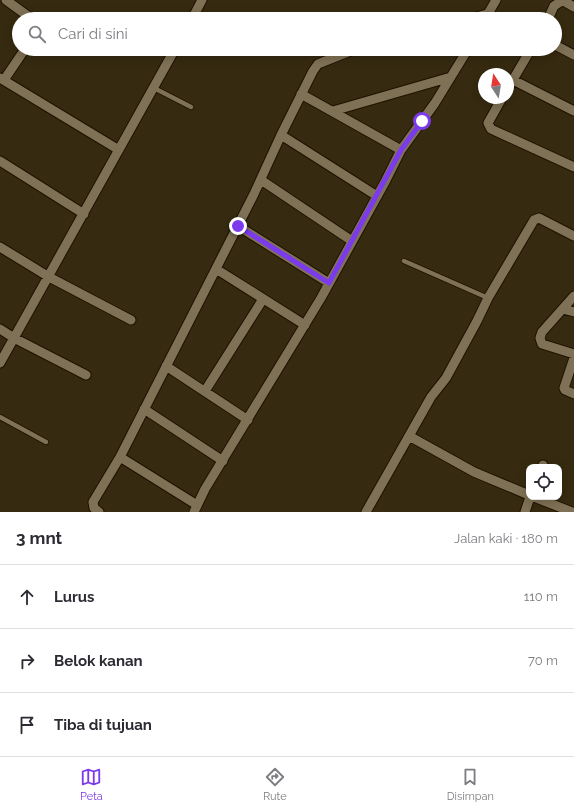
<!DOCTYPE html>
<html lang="id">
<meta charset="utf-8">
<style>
:root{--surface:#fff;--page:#f2f2f3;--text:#2b2b33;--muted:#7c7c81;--line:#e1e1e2;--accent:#7c3aed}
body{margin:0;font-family:Raleway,sans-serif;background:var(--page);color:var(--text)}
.controls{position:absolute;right:12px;bottom:12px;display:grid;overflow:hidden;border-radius:8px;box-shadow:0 2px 10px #0003}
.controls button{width:36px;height:36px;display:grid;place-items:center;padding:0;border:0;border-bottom:1px solid var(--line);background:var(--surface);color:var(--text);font:20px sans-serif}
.compass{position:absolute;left:478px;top:68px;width:36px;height:36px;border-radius:50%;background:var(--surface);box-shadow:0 2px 10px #0003;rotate:348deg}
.stop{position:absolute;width:12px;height:12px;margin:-9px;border:3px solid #7c3aed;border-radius:50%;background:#fff}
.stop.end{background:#7c3aed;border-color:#fff;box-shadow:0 1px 4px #0008}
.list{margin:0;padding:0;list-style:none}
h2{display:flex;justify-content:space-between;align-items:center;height:52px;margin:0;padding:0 16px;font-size:17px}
h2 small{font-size:13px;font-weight:400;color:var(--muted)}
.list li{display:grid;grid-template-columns:26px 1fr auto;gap:12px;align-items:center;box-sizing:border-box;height:64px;padding:0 16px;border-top:1px solid var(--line)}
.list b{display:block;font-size:15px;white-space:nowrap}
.list em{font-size:13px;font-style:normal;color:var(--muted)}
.icon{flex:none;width:22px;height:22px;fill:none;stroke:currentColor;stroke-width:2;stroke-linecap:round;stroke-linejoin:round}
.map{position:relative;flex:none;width:574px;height:512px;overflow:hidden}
.search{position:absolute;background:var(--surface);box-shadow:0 2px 10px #0003;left:12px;right:12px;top:12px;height:44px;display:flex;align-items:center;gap:10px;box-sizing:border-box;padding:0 14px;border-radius:22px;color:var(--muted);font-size:15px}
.sheet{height:244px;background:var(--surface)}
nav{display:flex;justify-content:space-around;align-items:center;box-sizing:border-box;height:56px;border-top:1px solid var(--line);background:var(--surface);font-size:11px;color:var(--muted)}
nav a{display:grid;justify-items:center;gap:2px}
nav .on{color:var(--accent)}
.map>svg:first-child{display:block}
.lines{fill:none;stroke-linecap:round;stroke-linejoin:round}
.service-casing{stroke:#1e1200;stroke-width:6}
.minor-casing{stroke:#1e1200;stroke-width:11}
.service{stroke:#7f7155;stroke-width:4.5}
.minor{stroke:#7f7155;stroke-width:9}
.route{stroke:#7c3aed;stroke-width:5}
</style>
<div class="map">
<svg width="574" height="512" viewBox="0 0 574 512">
<rect width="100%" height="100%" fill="#362a10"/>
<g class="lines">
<g class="service-casing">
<path id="service" d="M 154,88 L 191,107
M 404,261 L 488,298
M 0,417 L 46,442"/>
</g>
<g class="minor-casing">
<path id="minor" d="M 6,0 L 32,19
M 562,0 L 574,7
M 192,19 L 202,0
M 469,19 L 487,14
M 485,19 L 496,0
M 548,19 L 554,6 L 563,0
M 555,45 L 574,55
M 0,78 L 119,150
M 4,80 L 25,49
M 513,80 L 574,111
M 508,88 L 531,49
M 301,94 L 401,150
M 502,98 L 488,123 L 491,129 L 574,167
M 333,111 L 451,77
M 281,135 L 377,196
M 0,161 L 84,214
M 261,180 L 352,241
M 238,226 L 329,283
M 0,247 L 49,277 L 131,320
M 216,269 L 305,325
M 574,296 L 542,332 L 540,338 L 542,344 L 574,354
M 563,309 L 574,312
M 0,329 L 14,338 L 86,375
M 574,358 L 564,388 L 565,390 L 574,394
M 0,363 L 175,49
M 166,366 L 248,420
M 205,391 L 263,299
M 144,409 L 223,461
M 409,436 L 474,472 L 529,495
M 120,457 L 197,505
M 542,467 L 543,465
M 534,497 L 572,512
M 99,512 L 94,508 L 93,502 L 120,457 L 254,194 L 281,135 L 313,71 L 318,64 L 348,52 L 358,49
M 194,512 L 205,489 L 321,298 L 385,182 L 401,150 L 435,103 L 468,49
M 366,512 L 431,397 L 446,378 L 477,321 L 488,298 L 534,220 L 539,218 L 574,236
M 525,512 L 530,497"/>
</g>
<use href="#service" class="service"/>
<use href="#minor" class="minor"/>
</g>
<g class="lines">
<path class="route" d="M 238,226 L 329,283 L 401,150 L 422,121"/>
</g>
</svg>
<div class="controls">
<button><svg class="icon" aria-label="locate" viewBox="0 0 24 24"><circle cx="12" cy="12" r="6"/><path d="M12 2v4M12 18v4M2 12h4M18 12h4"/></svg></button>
</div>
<svg class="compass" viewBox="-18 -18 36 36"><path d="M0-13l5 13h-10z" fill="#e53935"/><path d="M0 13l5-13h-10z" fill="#7c7c81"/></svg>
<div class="stop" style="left:422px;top:121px"></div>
<div class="stop end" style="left:238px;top:226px"></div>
<div class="search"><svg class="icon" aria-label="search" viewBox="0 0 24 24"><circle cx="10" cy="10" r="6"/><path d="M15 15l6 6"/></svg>Cari di sini</div>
</div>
<section class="sheet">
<h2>3 mnt<small>Jalan kaki · 180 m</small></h2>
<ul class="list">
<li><svg class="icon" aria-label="ahead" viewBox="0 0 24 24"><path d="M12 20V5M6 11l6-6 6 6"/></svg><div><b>Lurus</b></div><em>110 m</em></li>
<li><svg class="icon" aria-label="right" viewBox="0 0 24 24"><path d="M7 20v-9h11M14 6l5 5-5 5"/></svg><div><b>Belok kanan</b></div><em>70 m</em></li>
<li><svg class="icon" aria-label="arrive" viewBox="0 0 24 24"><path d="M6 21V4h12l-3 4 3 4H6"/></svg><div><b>Tiba di tujuan</b></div></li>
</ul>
</section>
<nav>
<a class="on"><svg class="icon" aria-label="map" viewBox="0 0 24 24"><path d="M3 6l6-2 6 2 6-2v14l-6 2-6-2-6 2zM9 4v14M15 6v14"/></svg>Peta</a>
<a><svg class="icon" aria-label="directions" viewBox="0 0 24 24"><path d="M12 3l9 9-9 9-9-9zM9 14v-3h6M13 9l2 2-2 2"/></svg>Rute</a>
<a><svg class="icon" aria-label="saved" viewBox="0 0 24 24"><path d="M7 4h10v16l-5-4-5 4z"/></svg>Disimpan</a>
</nav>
